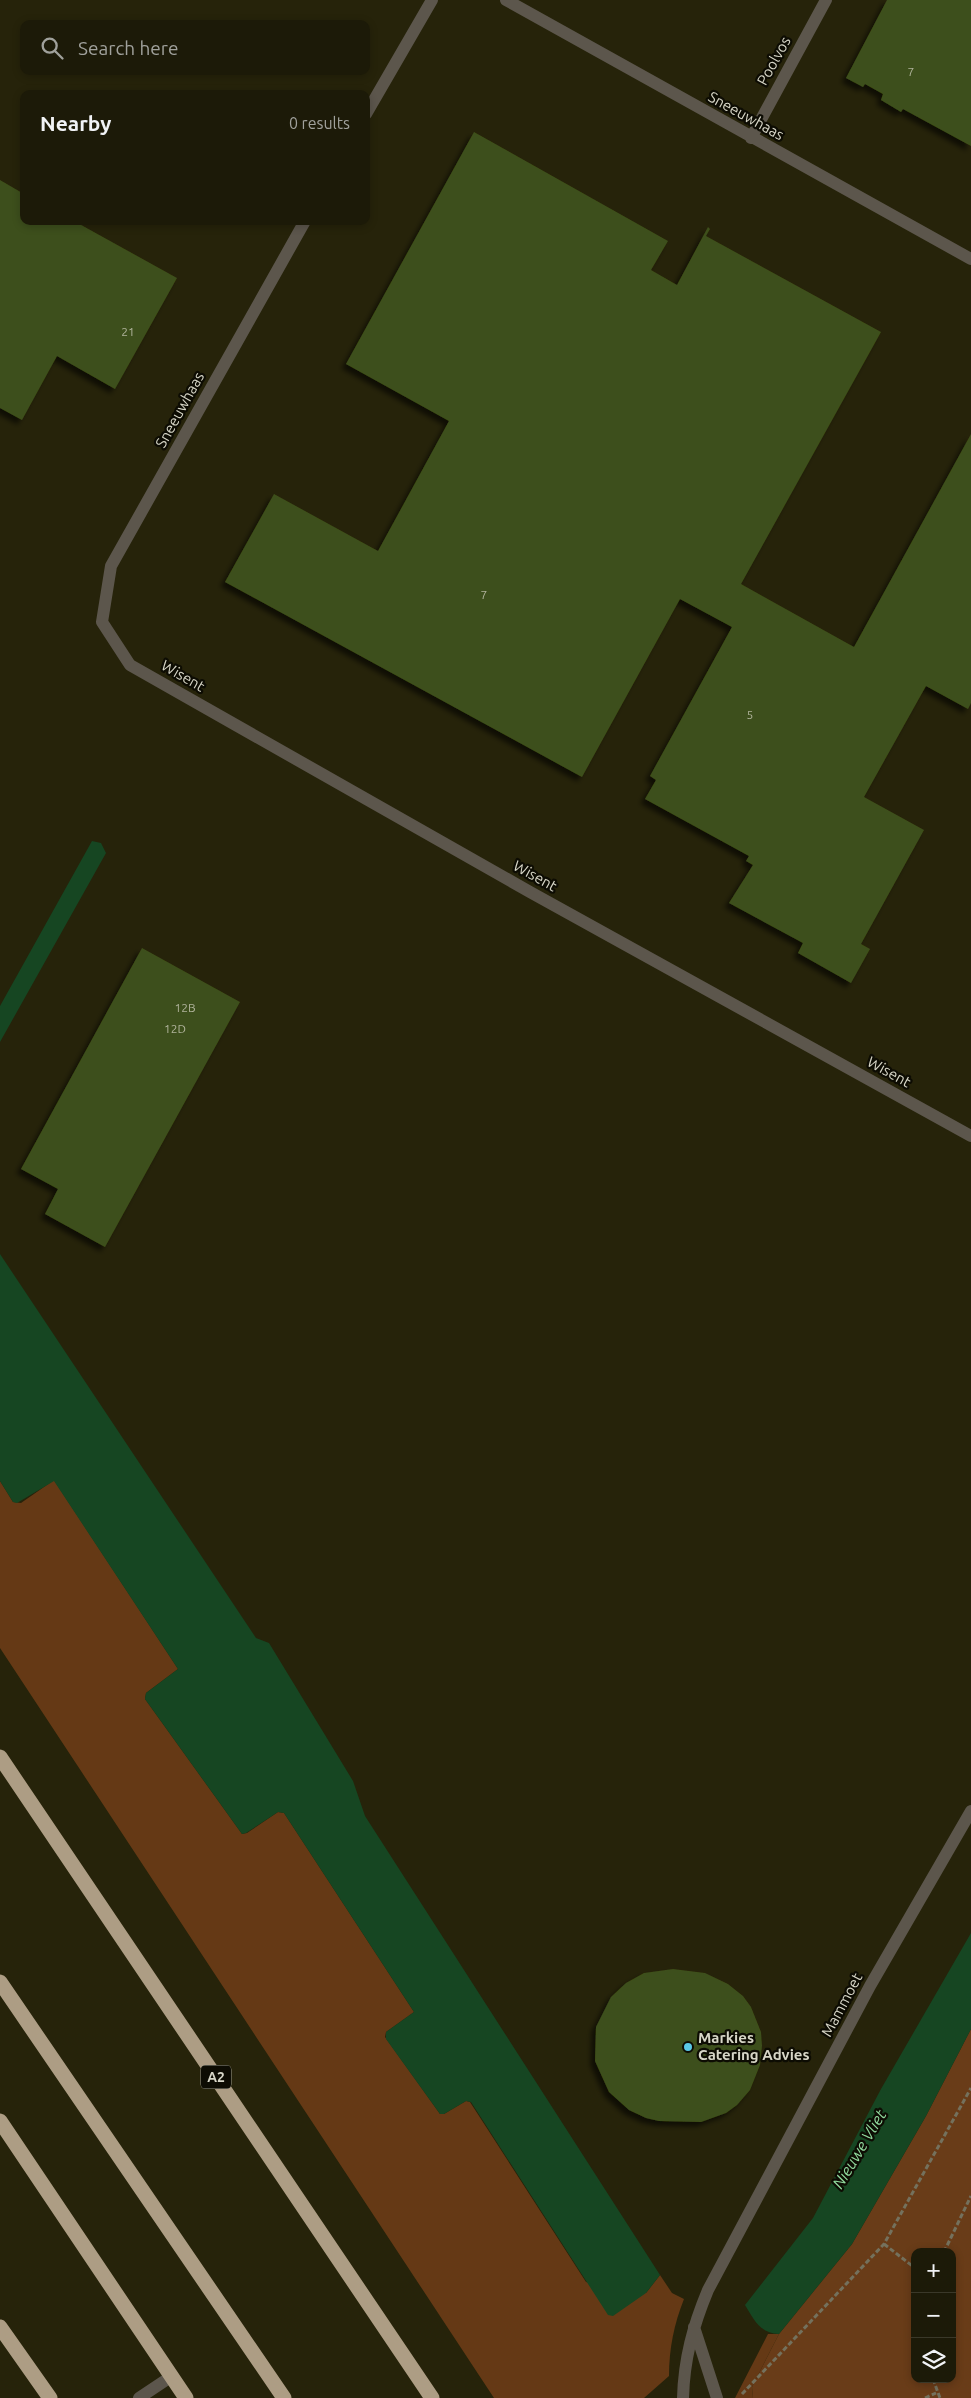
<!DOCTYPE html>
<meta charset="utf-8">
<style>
:root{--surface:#1c1a08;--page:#252312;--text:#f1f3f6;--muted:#a0a19c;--line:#3a3829}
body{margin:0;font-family:Ubuntu,sans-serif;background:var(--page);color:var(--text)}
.controls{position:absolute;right:15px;bottom:15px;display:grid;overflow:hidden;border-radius:10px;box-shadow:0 2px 8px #0003}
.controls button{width:45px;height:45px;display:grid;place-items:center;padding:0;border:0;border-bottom:1px solid var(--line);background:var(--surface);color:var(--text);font:25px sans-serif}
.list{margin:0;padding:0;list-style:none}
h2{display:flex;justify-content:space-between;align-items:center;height:65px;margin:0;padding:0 20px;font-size:21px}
h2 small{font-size:16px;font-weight:400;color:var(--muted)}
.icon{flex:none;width:28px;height:28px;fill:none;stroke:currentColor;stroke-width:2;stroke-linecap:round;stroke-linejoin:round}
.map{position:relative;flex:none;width:971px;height:2398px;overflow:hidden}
.search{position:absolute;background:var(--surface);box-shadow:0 2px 8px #0003;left:20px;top:20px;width:350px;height:55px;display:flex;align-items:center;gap:12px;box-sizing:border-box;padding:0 18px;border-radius:10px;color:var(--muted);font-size:19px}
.panel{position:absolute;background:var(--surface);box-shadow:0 2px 8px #0003;left:20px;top:90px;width:350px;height:135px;border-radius:10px}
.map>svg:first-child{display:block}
.green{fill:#653915}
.forest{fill:#693c18;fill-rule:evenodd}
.water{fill:#164622}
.building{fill:#3e4f1a;filter:url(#shadow)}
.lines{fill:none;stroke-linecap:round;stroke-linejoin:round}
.path{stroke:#74715d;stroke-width:3;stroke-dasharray:5 2.5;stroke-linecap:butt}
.lane{stroke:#5c564c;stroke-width:12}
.street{stroke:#5c564c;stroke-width:12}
.highway{stroke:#ad9d84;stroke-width:15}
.poi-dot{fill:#5ac8e5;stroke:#0d0c03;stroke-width:2}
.labels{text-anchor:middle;stroke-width:4.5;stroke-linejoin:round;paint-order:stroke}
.number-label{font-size:12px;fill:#b1b49c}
.shield{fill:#0d0c03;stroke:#9a998c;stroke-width:1}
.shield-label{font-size:14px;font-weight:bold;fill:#d7d6c7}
.street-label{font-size:15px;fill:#d7d6c7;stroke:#0d0c03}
.poi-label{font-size:15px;font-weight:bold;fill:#d7d6c7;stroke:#0d0c03;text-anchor:start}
.water-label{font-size:16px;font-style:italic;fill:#91d99d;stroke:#0d0c03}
</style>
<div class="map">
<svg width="971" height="2398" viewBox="0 0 971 2398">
<defs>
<filter id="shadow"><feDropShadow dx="-4.5" dy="4.5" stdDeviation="2.5" flood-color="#0009"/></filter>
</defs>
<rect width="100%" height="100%" fill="#26230a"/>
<path class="green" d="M 54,1480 L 178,1669 L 146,1693 L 145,1699 L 242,1834 L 247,1833 L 278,1812 L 284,1813 L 414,2012 L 386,2032 L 385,2037 L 440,2114 L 444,2114 L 466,2101 L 470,2102 L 586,2282 L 646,2293 L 660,2275 L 672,2293 L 684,2299 C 674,2324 669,2349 669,2376 L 644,2398 L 494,2398 L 0,1648 L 0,1481 L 13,1502 L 21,1503 Z
M 768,2334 L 779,2334 L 752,2387 L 753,2398 L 735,2398 Z"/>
<path class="forest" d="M 971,2029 L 971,2398 L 753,2398 L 752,2387 L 779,2334 L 852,2244 L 926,2116 ZM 915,2252 L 952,2252 L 952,2379 L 915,2379 Z"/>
<path class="water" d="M 92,841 L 101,843 L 106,853 L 0,1042 L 0,1006 Z
M 0,1254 L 256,1638 L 269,1643 L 353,1781 L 365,1816 L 660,2275 L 646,2293 L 613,2316 L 608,2315 L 471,2102 L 466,2101 L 444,2114 L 440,2114 L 386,2039 L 386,2032 L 414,2012 L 284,1813 L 278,1812 L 246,1833 L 242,1834 L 145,1699 L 146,1693 L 178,1669 L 54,1481 L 17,1503 L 13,1502 L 0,1481 Z
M 971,1933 L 971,2029 L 926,2116 L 852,2244 L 779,2334 C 760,2333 754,2320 745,2305 L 813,2218 L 881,2089 Z"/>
<path class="building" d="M 887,0 L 971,0 L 971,146 L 903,109 L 901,112 L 881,100 L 883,94 L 865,84 L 863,87 L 846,78 Z
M 474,132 L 668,241 L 651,270 L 677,285 L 708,227 L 710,229 L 706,236 L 881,332 L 741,584 L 854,647 L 971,434 L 971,703 L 968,709 L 926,686 L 864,797 L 924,830 L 861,944 L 870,949 L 851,983 L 798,953 L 803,943 L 729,903 L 753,865 L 746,861 L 749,856 L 645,799 L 656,780 L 650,776 L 732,627 L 680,599 L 582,777 L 225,582 L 274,494 L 378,551 L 449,421 L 346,364 Z
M 0,180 L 24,194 L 24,221 L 74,221 L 177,278 L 115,389 L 57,356 L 22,420 L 0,408 Z
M 142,948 L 240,1002 L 105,1247 L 45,1214 L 58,1189 L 21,1169 Z
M 673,1969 L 705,1973 L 728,1984 L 743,1996 L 751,2007 L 761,2032 L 762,2046 L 760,2065 L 750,2090 L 737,2105 L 726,2113 L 701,2122 L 659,2121 L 646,2118 L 629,2110 L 609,2092 L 595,2061 L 596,2027 L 611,1997 L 626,1983 L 644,1973 Z"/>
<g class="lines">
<path class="path" d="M 884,2244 L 915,2268
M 944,2252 L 971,2196
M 933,2379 L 940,2398
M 742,2394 L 884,2244 L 971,2088
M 925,2398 L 936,2393"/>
<path class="lane" d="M 139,2398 L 172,2376"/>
<path class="street" d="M 506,0 L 971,259
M 366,114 L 432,0
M 751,138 L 826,0
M 305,221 L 111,566 L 102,622 L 130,665 L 530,892 L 971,1136
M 694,2327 L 717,2398
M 683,2398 C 684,2359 693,2326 708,2290 L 870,1986 L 971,1811"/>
<path class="highway" d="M 0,1757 L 432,2398
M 0,1982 L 284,2398
M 0,2121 L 186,2398
M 0,2327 L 50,2398"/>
</g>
<circle class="poi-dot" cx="688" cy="2047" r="5"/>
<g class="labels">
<g class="number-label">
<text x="911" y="76">7</text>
<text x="128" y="336">21</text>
<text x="484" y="599">7</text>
<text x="750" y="719">5</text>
<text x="185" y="1012">12B</text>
<text x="175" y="1033">12D</text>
</g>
<rect class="shield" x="201" y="2065.5" width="30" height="23" rx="4"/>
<g class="shield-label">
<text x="216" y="2082">A2</text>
</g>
<g class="street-label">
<text transform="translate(774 61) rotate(-61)" y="5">Poolvos</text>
<text transform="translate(746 116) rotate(29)" y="5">Sneeuwhaas</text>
<text transform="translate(180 410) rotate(-61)" y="5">Sneeuwhaas</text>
<text transform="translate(183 676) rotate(30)" y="5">Wisent</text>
<text transform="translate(535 876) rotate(29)" y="5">Wisent</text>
<text transform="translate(889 1072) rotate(29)" y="5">Wisent</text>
<text transform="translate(842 2005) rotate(-62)" y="5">Mammoet</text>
</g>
<g class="poi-label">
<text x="698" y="2043">Markies<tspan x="698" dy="17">Catering Advies</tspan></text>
</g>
<g class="water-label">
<text transform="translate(859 2149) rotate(-59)" y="6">Nieuwe Vliet</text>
</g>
</g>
</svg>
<div class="controls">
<button>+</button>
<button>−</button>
<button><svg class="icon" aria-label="layers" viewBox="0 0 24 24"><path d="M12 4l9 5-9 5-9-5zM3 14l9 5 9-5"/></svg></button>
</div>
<div class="search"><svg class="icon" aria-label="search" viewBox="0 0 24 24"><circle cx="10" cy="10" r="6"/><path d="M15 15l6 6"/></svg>Search here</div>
<section class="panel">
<h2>Nearby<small>0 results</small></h2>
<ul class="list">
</ul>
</section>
</div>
